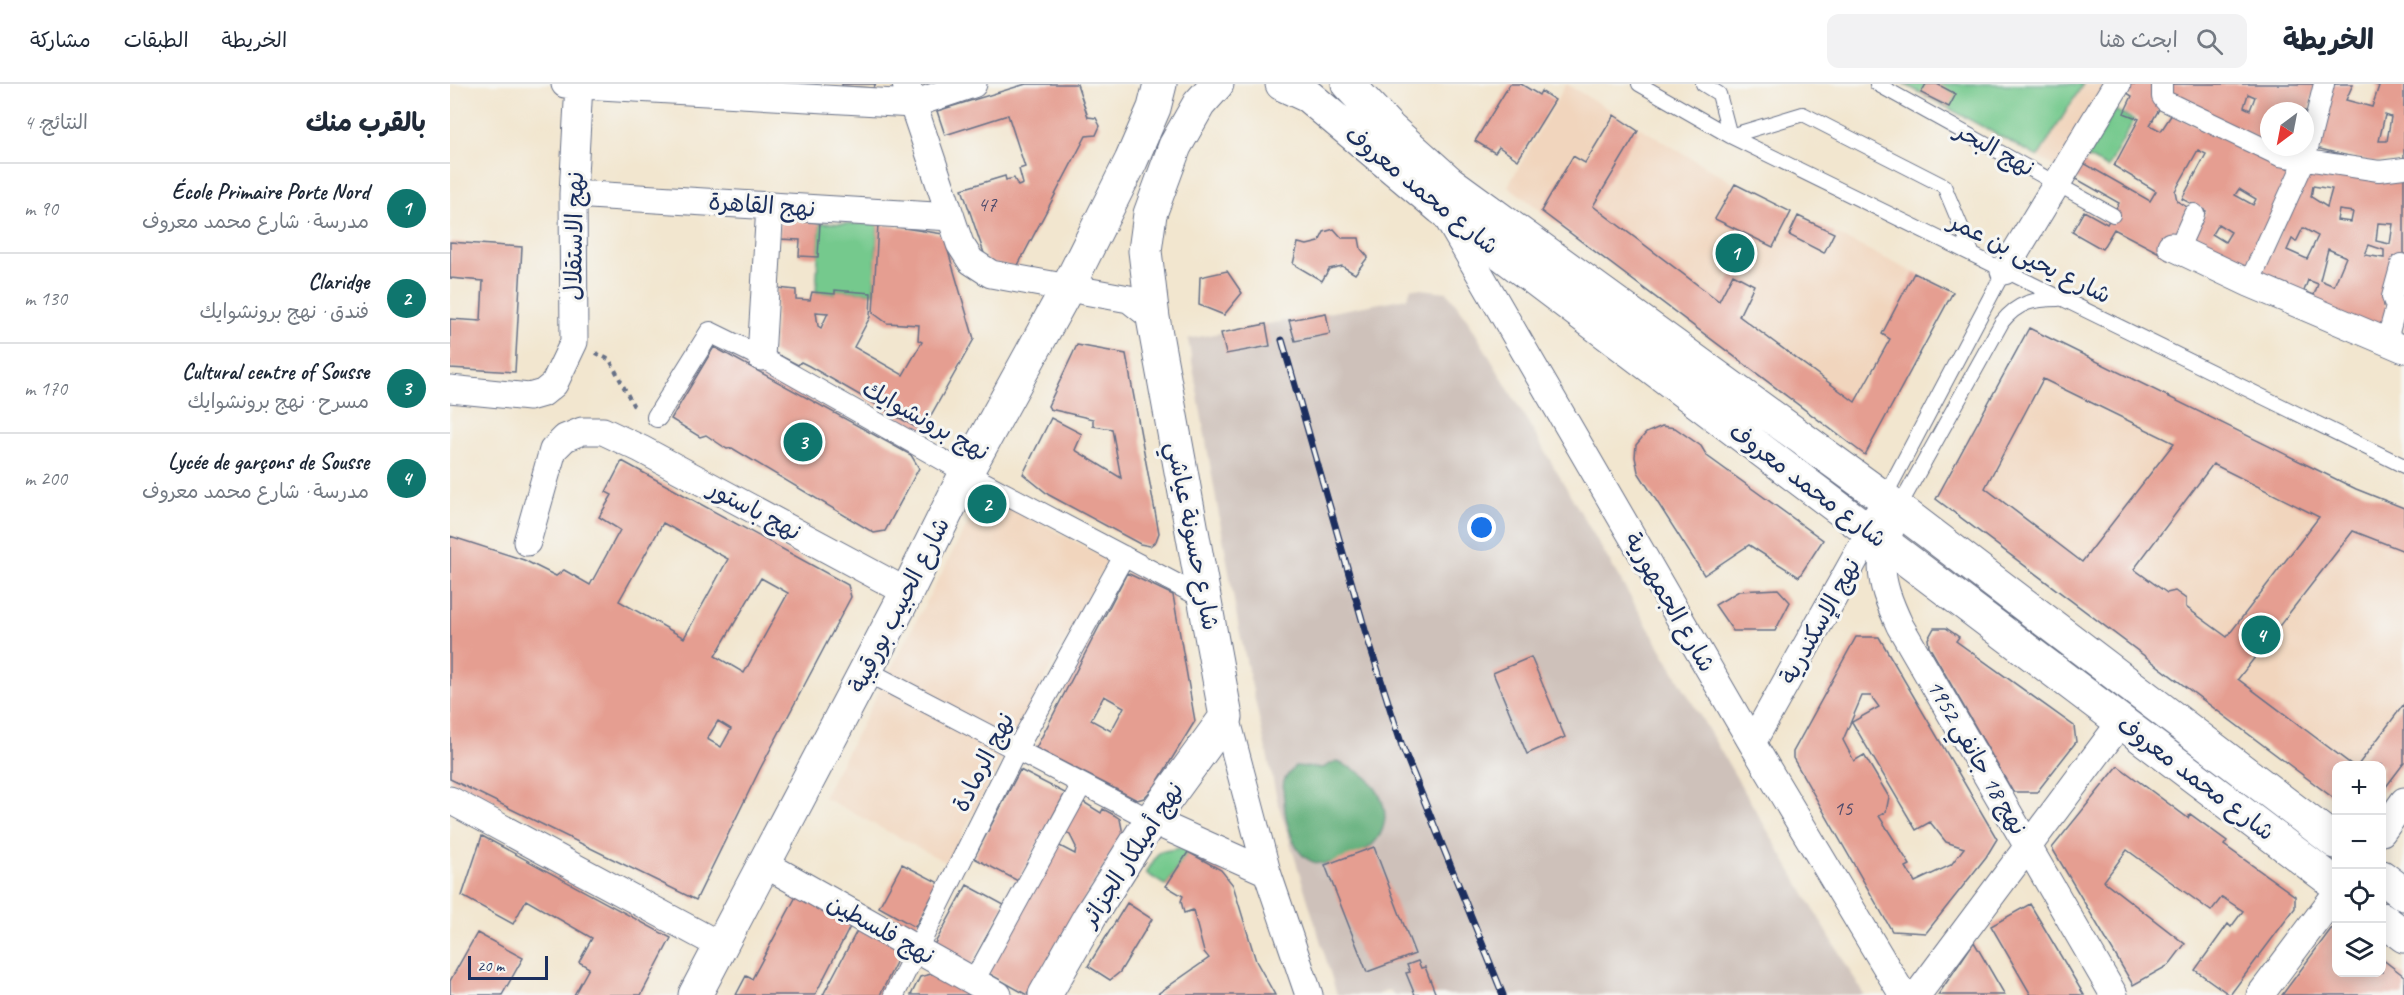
<!DOCTYPE html>
<html lang="ar">
<meta charset="utf-8">
<style>
:root{--surface:#fff;--page:#f2f2f3;--text:#1f2937;--muted:#747a83;--line:#e0e1e3;--accent:#0f766e}
body{margin:0;font-family:Caveat,"Playpen Sans Arabic",sans-serif;background:var(--page);color:var(--text);direction:rtl}
.controls{position:absolute;right:18px;bottom:18px;display:grid;overflow:hidden;border-radius:12px;box-shadow:0 3px 15px #0003}
.controls button{width:54px;height:54px;display:grid;place-items:center;padding:0;border:0;border-bottom:2px solid var(--line);background:var(--surface);color:var(--text);font:30px sans-serif}
.compass{position:absolute;left:1810px;top:18px;width:54px;height:54px;border-radius:50%;background:var(--surface);box-shadow:0 3px 15px #0003;rotate:212deg}
.scale{position:absolute;left:18px;bottom:15px;width:80px;box-sizing:border-box;padding-left:6px;border:3px solid #1b2f5e;border-top:0;font-size:16px;line-height:21px;white-space:nowrap;color:#1b2f5e;-webkit-text-stroke:4px #f6f6f2;paint-order:stroke}
.you{position:absolute;left:1032px;top:444px;width:21px;height:21px;margin:-15px;border:4px solid #fff;border-radius:50%;background:#1a73e8;box-shadow:0 0 0 9px #1a73e833}
.badge{display:grid;place-items:center;width:39px;height:39px;border-radius:50%;background:var(--accent);color:#fff;font-size:20px;font-weight:700}
.pin{position:absolute;translate:-50% -50%;border:3px solid #fff;box-shadow:0 2px 6px #0006}
.list{margin:0;padding:0;list-style:none}
h2{display:flex;justify-content:space-between;align-items:center;height:78px;margin:0;padding:0 24px;font-size:26px}
h2 small{font-size:20px;font-weight:400;color:var(--muted)}
.list li{display:grid;grid-template-columns:39px 1fr auto;gap:18px;align-items:center;box-sizing:border-box;height:90px;padding:0 24px;border-top:2px solid var(--line)}
.list b{display:block;font-size:22px;white-space:nowrap}
.list p{margin:0;font-size:20px;white-space:nowrap;color:var(--muted)}
.list em{font-size:20px;font-style:normal;color:var(--muted)}
.icon{flex:none;width:33px;height:33px;fill:none;stroke:currentColor;stroke-width:2;stroke-linecap:round;stroke-linejoin:round}
.map{position:relative;flex:none;width:1954px;height:911px;overflow:hidden;direction:ltr}
header{display:flex;align-items:center;gap:36px;box-sizing:border-box;height:84px;padding:0 30px;background:var(--surface);border-bottom:2px solid var(--line)}
header strong{font-size:28px}
nav{display:flex;gap:33px;margin-inline-start:auto;font-size:21px}
.search{width:420px;height:54px;background:var(--page);display:flex;align-items:center;gap:15px;box-sizing:border-box;padding:0 21px;border-radius:12px;color:var(--muted);font-size:22px}
main{display:flex}
aside{flex:1;background:var(--surface)}
.map>svg:first-child{display:block}
.built{fill:#f1d5bd}
.industrial{fill:#cec1ba}
.green{fill:#74c98d;stroke:#487c76;stroke-width:1.5}
.forest{fill:#5fad78;stroke:#3d6e6b;stroke-width:1.5}
.building{fill:#e59e91;fill-rule:evenodd}
.lines{fill:none;stroke-linecap:round;stroke-linejoin:round}
.service-casing{stroke:#666f86;stroke-width:16}
.pedestrian-casing{stroke:#666f86;stroke-width:22}
.minor-casing{stroke:#666f86;stroke-width:29}
.primary-casing{stroke:#666f86;stroke-width:35}
.path{stroke:#666f86;stroke-width:4;stroke-dasharray:4.5 4.5;stroke-linecap:butt}
.service{stroke:#fff;stroke-width:14}
.pedestrian{stroke:#fff;stroke-width:20}
.minor{stroke:#fff;stroke-width:27}
.primary{stroke:#fff;stroke-width:33}
.rail-casing{stroke:#1b2f5e;stroke-width:7}
.rail{stroke:#f6f6f2;stroke-width:4.5;stroke-dasharray:14;stroke-linecap:butt}
.labels{text-anchor:middle;stroke-width:6;stroke-linejoin:round;paint-order:stroke}
.number-label{font-size:21px;fill:#4e4b6b}
.street-label{font-size:24px;fill:#1b2f5e;stroke:#f6f6f2}
</style>
<header>
<strong>الخريطة</strong>
<div class="search"><svg class="icon" aria-label="search" viewBox="0 0 24 24"><circle cx="10" cy="10" r="6"/><path d="M15 15l6 6"/></svg>ابحث هنا</div>
<nav><a>الخريطة</a><a>الطبقات</a><a>مشاركة</a></nav>
</header>
<main>
<div class="map">
<svg width="1954" height="911" viewBox="0 0 1954 911">
<rect width="100%" height="100%" fill="#f6f6f2"/>
<filter id="ink" filterUnits="userSpaceOnUse"><feTurbulence type="fractalNoise" baseFrequency=".0167" numOctaves="2"/><feDisplacementMap in="SourceGraphic" scale="12" xChannelSelector="R" yChannelSelector="G"/><feConvolveMatrix kernelMatrix="1 2 1 2 8 2 1 2 1" color-interpolation-filters="sRGB"/></filter>
<filter id="wash" filterUnits="userSpaceOnUse"><feTurbulence type="fractalNoise" baseFrequency=".008" numOctaves="4" result="noise"/><feDisplacementMap in="SourceGraphic" scale="24" xChannelSelector="R" yChannelSelector="G"/><feGaussianBlur stdDeviation="1.35" result="paint"/><feColorMatrix in="noise" values="0 0 0 0 0 0 0 0 0 0 0 0 0 0 0 0 0 1.4 0 .05"/><feComposite in="paint" operator="in"/></filter>
<g filter="url(#wash)">
<rect width="100%" height="100%" fill="#f2e6cf"/>
<path class="built" d="M 1116,0 L 1285,100 L 1503,208 L 1415,371 L 1058,102 Z
M 1633,0 L 1678,0 L 1623,93 L 1588,73 Z
M 1579,244 L 1906,405 L 1954,424 L 1954,679 L 1932,708 L 1932,682 L 1886,682 L 1886,716 L 1486,415 Z
M 534,409 L 658,475 L 497,779 L 373,713 Z"/>
<path class="industrial" d="M 961,204 L 997,208 L 1016,233 L 1414,911 L 943,911 L 940,906 L 927,911 L 887,911 L 828,719 L 789,545 L 738,255 L 957,214 Z"/>
<path class="green" d="M 1454,0 L 1633,0 L 1588,73 Z
M 1665,26 L 1684,36 L 1658,84 L 1636,73 Z
M 370,139 L 428,140 L 424,209 L 386,206 L 385,210 L 366,208 Z
M 730,764 L 738,768 L 716,802 L 696,789 L 709,768 Z"/>
<path class="forest" d="M 886,677 C 896,682 911,687 918,695 C 950,730 934,766 891,777 C 878,780 867,782 856,774 C 844,765 841,751 837,738 C 835,730 832,704 834,697 C 836,692 842,686 845,682 L 873,684 Z"/>
<g id="blocks">
<path class="building" d="M 392,0 L 426,0 L 423,4 L 392,2 Z
M 576,0 L 627,0 L 638,33 L 646,34 L 650,42 L 646,51 L 636,52 L 567,183 L 537,178 L 512,105 L 555,92 L 556,96 L 564,94 L 568,102 L 573,100 L 569,85 L 575,83 L 558,31 L 495,51 L 487,27 Z
M 1060,0 L 1071,0 L 1089,11 L 1091,7 L 1105,16 L 1068,76 L 1049,63 L 1045,69 L 1025,57 Z
M 1476,0 L 1487,0 L 1506,10 L 1499,23 L 1471,9 Z
M 1678,0 L 1704,0 L 1711,22 L 1700,41 L 1711,47 L 1722,30 L 1844,87 L 1798,187 L 1739,156 L 1756,127 L 1732,115 L 1756,70 L 1748,66 L 1725,107 L 1727,117 L 1740,125 L 1715,172 L 1664,145 L 1652,165 L 1622,148 L 1634,127 L 1657,140 L 1669,119 L 1623,93 L 1632,78 L 1700,117 L 1706,107 L 1664,82 L 1689,35 L 1674,29 L 1682,12 L 1674,7 ZM 1789,105 L 1806,115 L 1803,121 L 1785,111 ZM 1768,140 L 1781,148 L 1775,158 L 1762,150 Z
M 1717,0 L 1866,0 L 1855,40 L 1855,27 L 1819,27 L 1819,60 L 1719,13 ZM 1798,10 L 1805,13 L 1800,26 L 1794,23 Z
M 1880,0 L 1903,0 L 1896,16 L 1922,23 L 1929,2 L 1923,0 L 1954,0 L 1954,75 L 1923,78 L 1862,63 ZM 1935,31 L 1941,33 L 1937,57 L 1929,57 Z
M 1164,31 L 1188,47 L 1143,122 L 1269,217 L 1283,190 L 1304,201 L 1289,232 L 1405,318 L 1440,255 L 1432,250 L 1464,189 L 1503,208 L 1415,371 L 1091,127 L 1123,72 L 1135,79 Z
M 1860,81 L 1954,94 L 1954,176 L 1945,175 L 1934,222 L 1939,224 L 1932,248 L 1808,196 ZM 1863,102 L 1882,105 L 1877,123 L 1861,113 ZM 1889,126 L 1903,128 L 1901,138 L 1887,136 ZM 1928,139 L 1943,140 L 1940,160 L 1926,157 ZM 1853,144 L 1868,152 L 1857,175 L 1837,166 L 1842,155 L 1846,158 ZM 1919,161 L 1934,166 L 1934,174 L 1915,171 ZM 1878,165 L 1896,173 L 1884,202 L 1870,196 ZM 1858,196 L 1868,200 L 1864,211 L 1854,207 Z
M 1285,100 L 1341,128 L 1323,163 L 1265,135 Z
M 1348,132 L 1384,149 L 1374,169 L 1339,151 Z
M 330,136 L 370,139 L 368,173 L 349,172 L 350,156 L 329,155 Z
M 428,140 L 493,150 L 524,255 L 472,347 L 359,282 L 351,278 L 348,281 L 323,268 L 328,204 L 346,206 L 346,215 L 360,216 L 362,208 L 385,210 L 385,206 L 421,209 L 420,233 L 404,263 L 453,291 L 472,258 L 468,256 L 469,241 L 437,239 L 423,229 ZM 366,228 L 378,229 L 371,244 L 368,242 Z
M 884,145 L 892,154 L 909,154 L 911,165 L 918,173 L 905,190 L 892,182 L 879,185 L 872,197 L 843,180 L 848,159 L 857,161 L 869,158 L 874,148 Z
M 0,158 L 72,163 L 65,288 L 0,284 L 0,235 L 31,237 L 33,197 L 0,194 Z
M 777,187 L 792,209 L 774,231 L 749,221 L 750,193 Z
M 876,229 L 880,250 L 845,257 L 839,236 Z
M 816,240 L 820,262 L 776,270 L 771,249 Z
M 1579,244 L 1906,405 L 1954,424 L 1954,467 L 1903,447 L 1788,595 L 1902,681 L 1886,682 L 1886,716 L 1486,415 ZM 1593,295 L 1724,359 L 1632,478 L 1535,404 ZM 1763,380 L 1869,433 L 1777,553 L 1736,523 L 1736,515 L 1725,507 L 1717,509 L 1684,485 Z
M 627,261 L 676,270 L 709,449 L 706,457 L 700,462 L 690,460 L 599,411 L 573,390 L 601,334 L 632,350 L 625,366 L 671,394 L 662,345 L 643,342 L 643,335 L 600,325 L 598,322 Z
M 264,263 L 461,371 L 469,384 L 435,447 L 424,449 L 282,364 L 277,365 L 256,351 L 250,353 L 221,335 Z
M 1212,342 L 1225,344 L 1251,362 L 1257,372 L 1373,456 L 1349,493 L 1299,461 L 1254,491 L 1188,388 L 1185,373 L 1186,361 L 1196,349 Z
M 172,377 L 398,501 L 401,513 L 310,685 L 246,816 L 0,695 L 0,452 L 74,476 L 106,492 L 114,486 L 140,501 L 170,446 L 149,433 L 162,411 L 156,408 ZM 213,439 L 278,475 L 234,554 L 169,517 ZM 311,494 L 338,509 L 294,589 L 265,572 ZM 268,637 L 281,645 L 271,663 L 257,655 Z
M 677,489 L 723,511 L 745,637 L 705,702 L 694,714 L 687,716 L 586,664 ZM 654,612 L 674,623 L 661,647 L 641,636 Z
M 1328,505 L 1340,518 L 1325,547 L 1283,547 L 1265,521 L 1289,507 Z
M 1484,544 L 1496,544 L 1509,553 L 1506,557 L 1624,642 L 1626,658 L 1587,708 L 1563,708 L 1479,562 L 1478,555 Z
M 1406,553 L 1429,553 L 1547,755 L 1536,773 L 1476,849 L 1442,847 L 1343,674 L 1343,668 ZM 1412,612 L 1421,612 L 1429,623 L 1402,638 L 1466,746 L 1480,738 L 1496,758 L 1514,764 L 1501,781 L 1465,798 L 1456,783 L 1460,781 L 1429,732 L 1436,728 L 1439,713 L 1414,671 L 1404,677 L 1393,656 Z
M 1081,573 L 1115,653 L 1077,670 L 1043,589 Z
M 1954,620 L 1954,679 L 1932,708 L 1932,681 L 1908,681 Z
M 1668,682 L 1738,734 L 1740,730 L 1777,757 L 1774,761 L 1845,812 L 1845,824 L 1780,911 L 1745,886 L 1778,840 L 1781,843 L 1793,827 L 1772,813 L 1761,827 L 1677,766 L 1654,797 L 1735,860 L 1719,881 L 1683,901 L 1602,764 Z
M 570,686 L 615,709 L 568,797 L 524,774 Z
M 627,714 L 651,729 L 653,725 L 664,731 L 670,735 L 673,750 L 577,911 L 536,888 L 606,760 L 625,770 L 626,763 L 620,751 L 613,745 Z
M 32,752 L 221,854 L 191,911 L 124,911 L 139,884 L 129,878 L 142,854 L 76,816 L 63,840 L 12,812 Z
M 924,763 L 965,870 L 917,888 L 875,781 Z
M 738,768 L 771,786 L 783,801 L 806,877 L 825,911 L 706,911 L 759,874 L 754,868 L 743,826 L 734,829 L 731,817 L 733,812 L 716,802 Z
M 452,780 L 489,799 L 465,843 L 429,823 Z
M 517,801 L 554,821 L 521,881 L 484,861 Z
M 349,807 L 403,837 L 365,911 L 286,911 L 296,892 L 302,895 Z
M 677,819 L 702,835 L 670,888 L 660,896 L 638,882 Z
M 1580,820 L 1634,911 L 1581,911 L 1541,842 Z
M 410,841 L 453,864 L 430,911 L 373,911 Z
M 1885,843 L 1886,888 L 1932,888 L 1932,875 L 1954,892 L 1954,911 L 1832,911 L 1881,845 Z
M 27,849 L 73,874 L 52,911 L 0,911 L 0,897 Z
M 1524,858 L 1555,911 L 1488,911 Z
M 968,877 L 971,884 L 975,883 L 986,911 L 965,911 L 956,889 L 960,888 L 957,881 Z
M 485,889 L 521,911 L 461,911 L 470,893 Z"/>
</g>
</g>
<g filter="url(#ink)">
<use href="#blocks" fill-opacity="0" stroke="#666f86" stroke-width="1.5"/>
<g class="lines">
<g class="service-casing">
<path id="service" d="M 1189,0 L 1280,52 L 1954,382
M 1253,0 L 1269,10 L 1280,52 L 1353,30 L 1494,102 L 1523,171
M 1427,0 L 1663,131
M 1434,414 L 1554,187
M 1448,425 L 1552,238 C 1568,218 1584,215 1608,215"/>
</g>
<g class="pedestrian-casing">
<path id="pedestrian" d="M 1712,0 L 1712,13 L 1715,17 L 1830,72 L 1929,87 L 1954,84
M 1728,166 L 1744,130
M 1799,199 L 1855,76 L 1874,0
M 1936,259 L 1946,223 L 1942,213 L 1951,180
M 207,333 L 260,248 L 311,273 L 516,389 L 755,515
M 416,587 L 701,736
M 524,897 L 632,700
M 444,911 L 567,665 L 674,472"/>
</g>
<g class="minor-casing">
<path id="minor" d="M 115,0 L 463,20 L 523,0
M 456,0 L 510,160 L 521,177 L 541,190 L 679,215 L 703,234
M 123,110 L 501,133
M 995,130 L 1302,659 L 1453,911
M 1721,162 L 1799,199 L 1954,265
M 1554,187 L 1667,0
M 311,273 L 320,122
M 0,305 L 79,313 L 93,309 L 104,300 L 124,258 L 123,110 L 129,0
M 1448,425 C 1427,478 1426,490 1450,542 L 1664,911
M 77,458 L 103,366 L 115,354 L 132,347 L 153,347 L 191,365 L 457,508
M 776,633 L 817,788 L 859,911
M 1302,659 L 1420,448 L 1427,431
M 0,716 L 271,862
M 701,736 L 817,788
M 1932,748 L 1954,717
M 313,779 L 548,911
M 1467,911 L 1671,638
M 1810,911 L 1886,810"/>
</g>
<g class="primary-casing">
<path id="primary" d="M 832,0 L 858,12 L 991,124 L 1886,800
M 898,0 L 939,44 L 999,98 L 1434,414 L 1886,758
M 1932,793 L 1954,810
M 1932,835 L 1954,852
M 245,911 L 457,508 L 516,389 L 618,203 L 681,77 L 704,24 L 710,0
M 595,911 L 640,832 L 701,736 L 776,633 L 703,234 L 695,167 L 700,130 L 725,62 L 749,20 L 767,0"/>
</g>
<path class="path" d="M 146,269 L 160,276 L 183,321 L 186,323"/>
<use href="#service" class="service"/>
<use href="#pedestrian" class="pedestrian"/>
<use href="#minor" class="minor"/>
<use href="#primary" class="primary"/>
<g class="rail-casing">
<path id="rail" d="M 832,256 L 915,546 L 952,662 L 1053,911"/>
</g>
<use href="#rail" class="rail"/>
</g>
</g>
<g class="labels">
<g class="number-label">
<text x="537" y="127">47</text>
<text x="1393" y="731">15</text>
</g>
<g class="street-label">
<text transform="translate(1545 65) rotate(29)" y="8">نهج البحر</text>
<text transform="translate(972 106) rotate(39)" y="8">شارع محمد معروف</text>
<text transform="translate(312 121) rotate(4)" y="8">نهج القاهرة</text>
<text transform="translate(124 152) rotate(-89)" y="8">نهج الاستقلال</text>
<text transform="translate(1580 174) rotate(26)" y="8">شارع يحيى بن عمر</text>
<text transform="translate(476 336) rotate(29)" y="8">نهج برونشوايك</text>
<text transform="translate(1358 401) rotate(37)" y="8">شارع محمد معروف</text>
<text transform="translate(305 426) rotate(28)" y="8">نهج باستور</text>
<text transform="translate(743 452) rotate(79)" y="8">شارع حسونة عياشي</text>
<text transform="translate(1220 518) rotate(60)" y="8">شارع الجمهورية</text>
<text transform="translate(449 521) rotate(-63)" y="8">شارع الحبيب بورقيبة</text>
<text transform="translate(1370 537) rotate(-61)" y="8">نهج الإسكندرية</text>
<text transform="translate(1527 673) rotate(60)" y="8">نهج 18 جانفي 1952</text>
<text transform="translate(533 678) rotate(-63)" y="8">نهج الرمادة</text>
<text transform="translate(1746 694) rotate(37)" y="8">شارع محمد معروف</text>
<text transform="translate(682 770) rotate(-57)" y="8">نهج أميلكار الجزائر</text>
<text transform="translate(431 845) rotate(29)" y="8">نهج فلسطين</text>
</g>
</g>
</svg>
<div class="controls">
<button>+</button>
<button>−</button>
<button><svg class="icon" aria-label="locate" viewBox="0 0 24 24"><circle cx="12" cy="12" r="6"/><path d="M12 2v4M12 18v4M2 12h4M18 12h4"/></svg></button>
<button><svg class="icon" aria-label="layers" viewBox="0 0 24 24"><path d="M12 4l9 5-9 5-9-5zM3 14l9 5 9-5"/></svg></button>
</div>
<svg class="compass" viewBox="-18 -18 36 36"><path d="M0-13l5 13h-10z" fill="#e53935"/><path d="M0 13l5-13h-10z" fill="#747a83"/></svg>
<div class="scale">20 m</div>
<div class="you"></div>
<div class="pin badge" style="left:1285px;top:169px">1</div>
<div class="pin badge" style="left:537px;top:420px">2</div>
<div class="pin badge" style="left:353px;top:358px">3</div>
<div class="pin badge" style="left:1811px;top:551px">4</div>
</div>
<aside>
<h2>بالقرب منك<small>النتائج: 4</small></h2>
<ul class="list">
<li><span class="badge">1</span><div><b>École Primaire Porte Nord</b><p>مدرسة · شارع محمد معروف</p></div><em>90 m</em></li>
<li><span class="badge">2</span><div><b>Claridge</b><p>فندق · نهج برونشوايك</p></div><em>130 m</em></li>
<li><span class="badge">3</span><div><b>Cultural centre of Sousse</b><p>مسرح · نهج برونشوايك</p></div><em>170 m</em></li>
<li><span class="badge">4</span><div><b>Lycée de garçons de Sousse</b><p>مدرسة · شارع محمد معروف</p></div><em>200 m</em></li>
</ul>
</aside>
</main>
